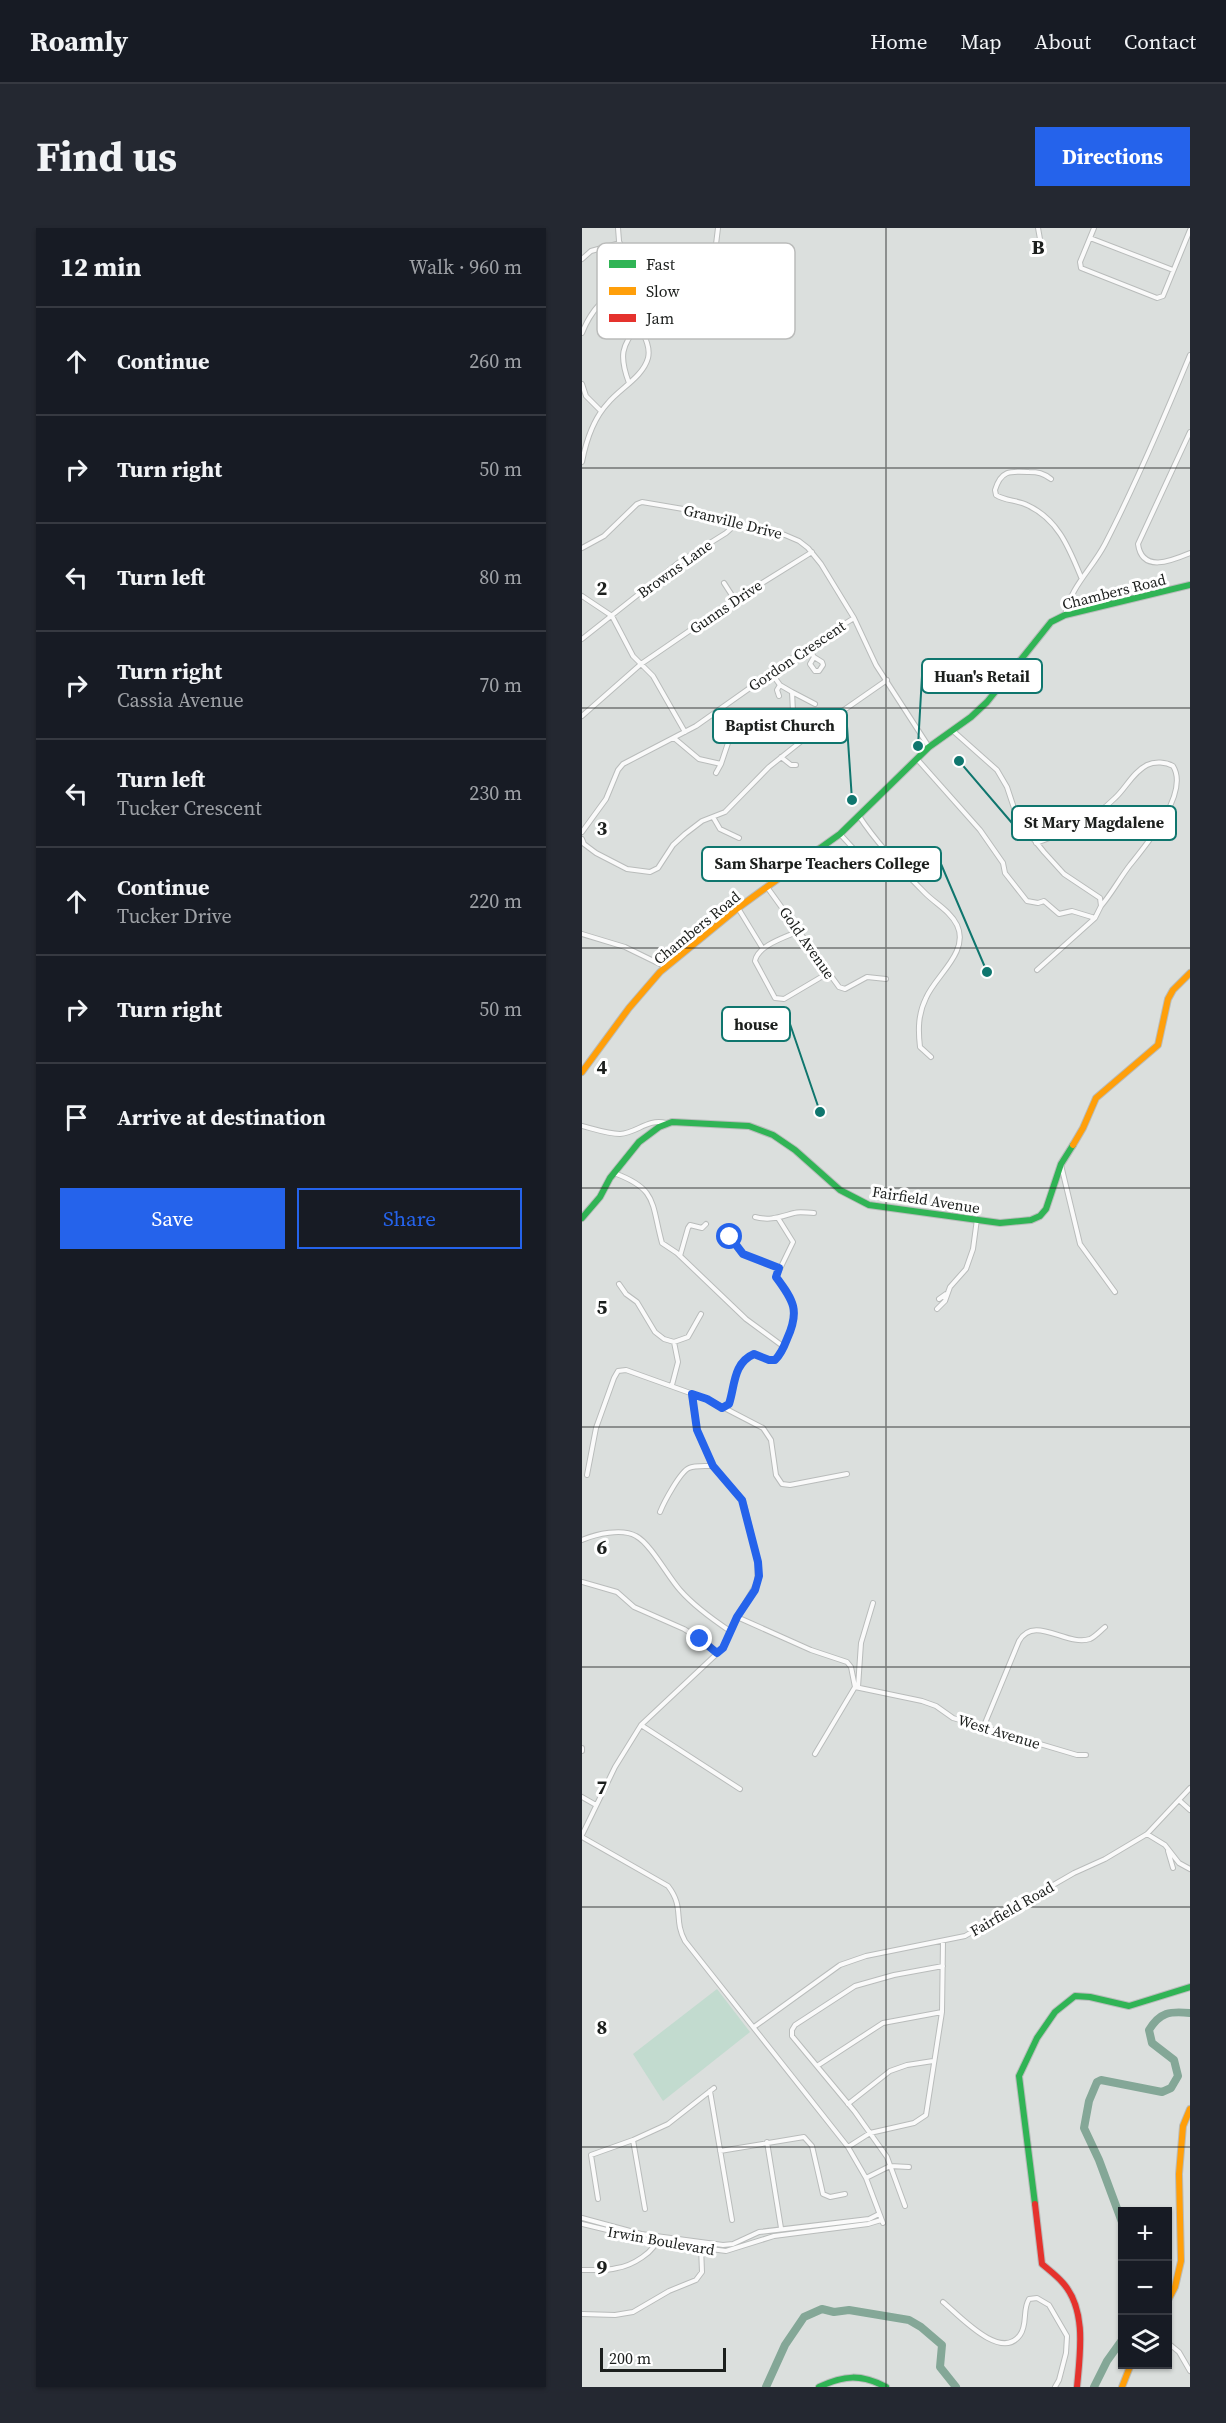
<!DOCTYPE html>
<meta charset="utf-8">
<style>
:root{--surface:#171b24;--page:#242831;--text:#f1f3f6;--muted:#9ea1a6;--line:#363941;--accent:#2563eb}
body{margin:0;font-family:"Source Serif 4",serif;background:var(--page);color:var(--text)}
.controls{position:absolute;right:18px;bottom:18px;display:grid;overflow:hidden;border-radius:0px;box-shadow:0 2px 4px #0004}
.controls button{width:54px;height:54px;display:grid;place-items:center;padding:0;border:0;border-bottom:2px solid var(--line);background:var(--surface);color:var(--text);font:30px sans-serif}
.scale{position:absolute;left:18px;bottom:15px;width:126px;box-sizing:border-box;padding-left:6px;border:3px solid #1c1f1d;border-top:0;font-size:16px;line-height:21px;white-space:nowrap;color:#1c1f1d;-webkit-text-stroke:4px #fff;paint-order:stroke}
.stop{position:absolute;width:18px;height:18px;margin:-14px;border:4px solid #2563eb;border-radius:50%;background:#fff}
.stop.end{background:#2563eb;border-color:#fff;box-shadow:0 2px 6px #0008}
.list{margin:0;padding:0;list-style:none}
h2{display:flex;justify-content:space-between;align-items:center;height:78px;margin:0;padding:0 24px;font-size:26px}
h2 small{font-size:20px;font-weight:400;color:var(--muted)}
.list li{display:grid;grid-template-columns:39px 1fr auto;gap:18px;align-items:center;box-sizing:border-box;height:108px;padding:0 24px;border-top:2px solid var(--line)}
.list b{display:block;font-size:22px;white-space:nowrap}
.list p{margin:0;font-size:20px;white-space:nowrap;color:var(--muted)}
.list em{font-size:20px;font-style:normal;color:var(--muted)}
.actions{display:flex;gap:12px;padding:18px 24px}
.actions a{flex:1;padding:14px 0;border:2px solid var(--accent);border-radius:0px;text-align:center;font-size:21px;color:var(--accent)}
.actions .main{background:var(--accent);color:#fff}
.icon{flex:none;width:33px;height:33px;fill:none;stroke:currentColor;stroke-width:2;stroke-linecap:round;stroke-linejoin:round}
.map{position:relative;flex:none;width:608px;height:2159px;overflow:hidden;border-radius:0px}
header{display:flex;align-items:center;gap:36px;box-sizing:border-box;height:84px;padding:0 30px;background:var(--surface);border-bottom:2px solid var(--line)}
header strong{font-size:28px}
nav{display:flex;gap:33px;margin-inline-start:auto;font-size:21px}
.intro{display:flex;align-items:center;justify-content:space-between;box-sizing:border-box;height:144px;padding:0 36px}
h1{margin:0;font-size:42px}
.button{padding:15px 27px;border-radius:0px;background:var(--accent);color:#fff;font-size:21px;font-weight:700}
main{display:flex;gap:36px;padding:0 36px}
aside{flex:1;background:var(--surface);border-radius:0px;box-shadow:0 2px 4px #0004}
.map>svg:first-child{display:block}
.green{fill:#c2dbcf}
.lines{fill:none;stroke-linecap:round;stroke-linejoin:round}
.river{stroke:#84a797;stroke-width:8}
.street-casing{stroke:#b9bcbb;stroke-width:6}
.fast-casing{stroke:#b9bcbb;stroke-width:8}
.slow-casing{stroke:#b9bcbb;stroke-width:8}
.jam-casing{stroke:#b9bcbb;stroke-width:8}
.street{stroke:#fafafa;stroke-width:4}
.fast{stroke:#30b455;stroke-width:6}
.slow{stroke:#ff9f0a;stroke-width:6}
.jam{stroke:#e5322d;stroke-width:6}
.route{stroke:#2563eb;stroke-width:8}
.grid{fill:none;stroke:#1c1f1d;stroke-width:1.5;stroke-opacity:0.55}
.labels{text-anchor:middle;stroke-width:6;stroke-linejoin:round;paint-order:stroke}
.street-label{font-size:15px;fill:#1c1f1d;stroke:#fff}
.key{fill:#fff;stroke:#bbbcbb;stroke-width:1.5}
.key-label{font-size:16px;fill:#1c1f1d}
.grid-label{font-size:20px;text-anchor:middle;font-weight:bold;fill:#1c1f1d;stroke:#fff;stroke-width:6;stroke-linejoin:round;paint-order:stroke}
.leader{fill:none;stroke:#0f766e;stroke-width:2}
.callout-dot{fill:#0f766e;stroke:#fff;stroke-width:2}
.callout{fill:#fff;stroke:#0f766e;stroke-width:2}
.callout-label{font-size:16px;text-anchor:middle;font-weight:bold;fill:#1c1f1d}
</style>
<header>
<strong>Roamly</strong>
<nav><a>Home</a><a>Map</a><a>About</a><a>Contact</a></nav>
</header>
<div class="intro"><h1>Find us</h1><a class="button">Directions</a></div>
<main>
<aside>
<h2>12 min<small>Walk · 960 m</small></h2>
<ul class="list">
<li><svg class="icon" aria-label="ahead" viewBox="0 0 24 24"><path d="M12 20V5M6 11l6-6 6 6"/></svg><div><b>Continue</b></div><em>260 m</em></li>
<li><svg class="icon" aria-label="right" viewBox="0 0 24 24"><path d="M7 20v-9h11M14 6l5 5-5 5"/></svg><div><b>Turn right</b></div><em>50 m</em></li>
<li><svg class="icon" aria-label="left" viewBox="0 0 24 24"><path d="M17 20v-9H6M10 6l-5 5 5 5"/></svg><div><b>Turn left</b></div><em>80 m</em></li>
<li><svg class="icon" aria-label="right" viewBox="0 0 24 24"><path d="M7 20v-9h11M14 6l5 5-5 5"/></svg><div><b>Turn right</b><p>Cassia Avenue</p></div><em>70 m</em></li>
<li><svg class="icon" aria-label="left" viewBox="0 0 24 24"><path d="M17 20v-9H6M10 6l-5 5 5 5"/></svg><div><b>Turn left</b><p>Tucker Crescent</p></div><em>230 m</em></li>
<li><svg class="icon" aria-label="ahead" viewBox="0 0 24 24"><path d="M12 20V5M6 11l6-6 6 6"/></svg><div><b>Continue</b><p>Tucker Drive</p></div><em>220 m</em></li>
<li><svg class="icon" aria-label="right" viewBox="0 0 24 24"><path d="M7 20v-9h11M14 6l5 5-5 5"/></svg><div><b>Turn right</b></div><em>50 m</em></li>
<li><svg class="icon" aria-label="arrive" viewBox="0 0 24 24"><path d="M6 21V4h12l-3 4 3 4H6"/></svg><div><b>Arrive at destination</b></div></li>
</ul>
<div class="actions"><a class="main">Save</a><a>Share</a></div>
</aside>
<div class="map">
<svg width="608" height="2159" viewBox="0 0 608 2159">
<rect width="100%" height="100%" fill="#dbdfdd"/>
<path class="green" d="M 135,1761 L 168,1804 L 81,1873 L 51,1826 Z"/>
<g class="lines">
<path class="river" d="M 540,1994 L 517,1932 L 502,1900 L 507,1873 L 515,1854 L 519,1852 L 580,1864 L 589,1860 L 596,1848 L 592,1832 L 570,1815 L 567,1802 C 578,1784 588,1783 608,1785
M 184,2159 L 203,2117 L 222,2089 L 240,2081 L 252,2084 L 267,2082 L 327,2092 L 339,2099 L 360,2117 L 358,2139 L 374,2159
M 512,2159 L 525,2133 L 540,2112"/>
<g class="street-casing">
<path id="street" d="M 512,0 L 498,34 L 499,40 L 575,70 L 581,68 L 608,2
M 508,10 L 591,42
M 455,22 L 458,11 L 456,0
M 0,31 L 9,23 L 38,15
M 131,41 L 136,0
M 0,105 C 9,82 22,69 43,57
M 47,155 C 37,128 39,118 57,96
M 0,156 L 4,168 L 19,183
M 608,204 L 556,316 C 560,345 589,333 608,325
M 0,234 C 4,213 11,191 26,175 C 37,161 61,149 66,130 C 69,118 61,106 56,95 C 43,65 38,32 36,0
M 469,251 C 461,245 456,244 447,244 C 428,243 419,242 413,262 L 414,267 C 423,273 435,272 445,277 C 476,291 487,320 499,349
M 0,320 L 22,308 L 55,276 L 60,274 L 107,282 L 203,307 L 217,313 L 226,320 L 239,336 L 272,390 L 294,437 L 347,519
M 142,355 L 153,372
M 0,368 L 30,388 L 51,428 L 71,448 L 103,504
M 483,387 C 489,358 510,341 523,316 C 555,254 582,190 608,127
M 0,411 L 96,335 L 144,305 L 155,295
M 226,419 L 232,429 L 228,436 L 233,443 L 237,443 L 241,437 L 240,434 L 232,429
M 190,446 L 198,457 L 195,462 L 197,468
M 198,457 L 210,464 L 211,484 L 209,488
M 210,464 L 233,476
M 0,488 L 59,436 L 148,375 L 230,324
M 370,502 L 415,542 L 425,559 L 436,592 L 462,624 L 482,646 L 518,670 L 519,678 L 513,690 L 455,742
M 92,510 L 117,531 L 139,536 L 148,509 L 156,504 L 150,495 L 151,492
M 199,529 L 209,537 L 214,537
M 335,531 L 398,602 L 421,635 L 423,645 L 445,673 L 456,675 L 462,673 L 477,686 L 490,683 L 513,690
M 134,545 L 139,536
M 277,588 C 294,614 321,643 343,665 C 354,676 368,683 375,697 C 388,724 353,748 344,770 C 336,786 336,802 338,819 L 349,829
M 131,589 L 138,601 L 157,610
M 0,604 L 24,571 L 36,542 L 41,536 L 114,498 L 226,419 L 272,390
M 258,606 L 281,631 L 274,636
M 0,611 L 2,616 L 14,625 L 45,641 L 68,644 L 76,640 L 91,617 L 103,606 L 120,593 L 143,584 L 187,539 L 236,500 L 305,452
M 454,615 C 484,604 510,593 533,570 C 544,560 551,544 565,537 C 573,533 584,534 591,538 C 608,565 564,617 548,637 C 538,650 530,665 519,678
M 185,659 L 257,759 L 263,761 L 285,749 L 304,751
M 156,680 L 181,721
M 217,703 C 204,709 176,717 173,733 L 193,770 L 202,771 L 246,745
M 0,706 L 43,719 L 84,739
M 0,898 C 12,901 26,906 38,906 C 55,905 66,890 84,895
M 479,937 L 498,1016 L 533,1064
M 32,945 C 76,961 69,975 80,1015 L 95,1025 L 164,1091 L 202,1119
M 173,989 C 188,993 197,989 212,985 C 218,983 225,985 232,985
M 144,1002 L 161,1026 L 197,1040
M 98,1028 L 106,1000 L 108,997 L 120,1000 L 124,996
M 37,1056 L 44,1066 L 55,1074 L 73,1104 L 82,1111 L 92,1114 L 106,1109 L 119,1086
M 357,1071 L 364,1066
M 355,1081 L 363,1073 L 368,1059 L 384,1041 L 391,1021 L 395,991
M 90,1157 L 96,1134 L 92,1114
M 140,1180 L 147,1176 C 153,1158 151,1134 172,1126 C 178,1127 185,1133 190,1132 C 196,1131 200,1124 202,1119 C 217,1087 215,1077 194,1049 L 211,1014 L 196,990
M 5,1247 L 14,1200 L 32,1150 L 36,1143 L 44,1142 L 125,1171 L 181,1200 L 189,1212 L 194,1247 L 200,1256 L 208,1257 L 265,1246
M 78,1284 C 82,1274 98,1244 107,1240 C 113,1237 124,1238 131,1238
M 0,1312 C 14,1306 40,1300 54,1308 C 69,1316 86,1349 98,1362 C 112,1378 130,1391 148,1403
M 0,1354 L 35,1364 L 52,1379 L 102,1401 L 123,1414 L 135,1425
M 155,1389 L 229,1422 L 265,1434 L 269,1439 L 273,1459 L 340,1473 L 354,1478 L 371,1490 L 495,1527 L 504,1527
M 276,1459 L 279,1415 L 291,1375
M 59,1497 L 158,1561
M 401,1500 L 437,1413 C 452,1386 485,1419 508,1411 C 514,1408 518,1403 523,1399
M 0,1520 L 0,1523
M 233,1526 L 273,1459
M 0,1569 L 14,1577
M 598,1573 L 608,1582
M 565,1606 L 583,1617 L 597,1635 L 608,1641
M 0,1607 L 33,1539 L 59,1497 L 141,1420 L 155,1389 L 175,1355 L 176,1334 L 161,1272 L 131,1238 L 115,1202 L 109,1166
M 0,1609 L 86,1658 C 103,1680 91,1691 103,1713 L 266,1919 L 284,1950 L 301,1995
M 586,1623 L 591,1640
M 172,1799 L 258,1737 L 284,1728 L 383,1708 L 492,1645 L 523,1631 L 565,1606 L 608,1560
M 235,1838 L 301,1795 L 360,1784
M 128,1863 L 150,1992
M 266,1876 L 308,1843 L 325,1837 L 351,1833
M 51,1912 L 63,1981
M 185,1914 L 199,2000
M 266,1919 L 288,1905 L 332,1895 L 344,1887 L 360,1784 L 361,1713
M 138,1923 L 222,1909 L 230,1918 L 241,1966 L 248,1969 L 263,1966
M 284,1950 L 308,1938 L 327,1939
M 16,1971 L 9,1927 L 51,1912 L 86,1896 L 132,1860
M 323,1978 L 305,1929 L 273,1884 L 210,1808 L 210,1802 L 213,1797 L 273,1758 L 312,1747 L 361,1738
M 0,1990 L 59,2006 L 141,2017 L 151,2016 L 177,2004 L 287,1991 L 297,1986
M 0,1996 L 75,2014 L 144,2023 L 192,2008 L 286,1996 L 299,1992
M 0,2042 C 11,2042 24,2043 35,2040 C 49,2038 74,2024 76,2009
M 361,2074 C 377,2087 419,2134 438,2107 C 446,2096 440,2082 447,2071 L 455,2070 L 467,2077 L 485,2108 L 484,2125 L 477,2152 L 473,2159
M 0,2086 L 33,2087 L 51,2084 L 87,2063 L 114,2052 L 120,2044 L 119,2019
M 586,2115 L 597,2124 L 608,2143"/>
</g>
<g class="fast-casing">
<path id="fast" d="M 237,621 L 258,606 L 347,519 L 389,489 L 405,474 L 469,394 L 483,387 L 608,357
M 0,990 L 18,969 L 28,950 L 57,914 L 77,899 L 90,894 L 167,898 L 191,907 L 213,922 L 258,962 L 287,977 L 418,995 L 449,992 L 458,988 L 464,981 L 479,936 L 491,917
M 453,1976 L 437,1848 L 455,1810 L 473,1784 L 493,1768 L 508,1769 L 547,1778 L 608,1759
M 237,2159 C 262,2147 279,2146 304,2159"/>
</g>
<g class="slow-casing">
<path id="slow" d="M 0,844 L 47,780 L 78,744 L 156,680 L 237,621
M 491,917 L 501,900 L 514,870 L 576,817 L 586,771 L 591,762 L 608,745
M 586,2072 L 593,2059 L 599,2033 L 597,1946 L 601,1898 L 608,1881
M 540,2159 L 549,2136"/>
</g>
<g class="jam-casing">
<path id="jam" d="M 453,1976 L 460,2036 C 467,2042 475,2048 481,2055 C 505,2082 498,2126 495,2159"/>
</g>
<use href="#street" class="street"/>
<use href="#fast" class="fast"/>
<use href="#slow" class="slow"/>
<use href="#jam" class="jam"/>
</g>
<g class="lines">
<path class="route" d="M 118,1411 L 135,1425 L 141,1420 L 155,1389 L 173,1362 L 177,1348 L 176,1334 L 160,1272 L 131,1238 L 115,1202 L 110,1166 L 125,1171 L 140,1180 L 147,1176 C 153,1158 151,1135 172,1126 L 187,1132 L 193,1132 C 199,1126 202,1119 205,1111 C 218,1083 212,1073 194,1049 L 197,1040 L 161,1026 L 148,1009"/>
</g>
<path class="grid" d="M 304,0 L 304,2159M 0,240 L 608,240M 0,480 L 608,480M 0,720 L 608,720M 0,960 L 608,960M 0,1199 L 608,1199M 0,1439 L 608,1439M 0,1679 L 608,1679M 0,1919 L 608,1919"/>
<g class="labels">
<g class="street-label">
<text transform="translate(151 294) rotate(14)" y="5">Granville Drive</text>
<text transform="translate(93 341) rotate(-36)" y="5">Browns Lane</text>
<text transform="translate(532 364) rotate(-14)" y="5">Chambers Road</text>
<text transform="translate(144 379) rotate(-34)" y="5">Gunns Drive</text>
<text transform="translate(215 428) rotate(-34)" y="5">Gordon Crescent</text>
<text transform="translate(115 700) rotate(-39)" y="5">Chambers Road</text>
<text transform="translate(225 715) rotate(55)" y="5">Gold Avenue</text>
<text transform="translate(344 972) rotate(9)" y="5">Fairfield Avenue</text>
<text transform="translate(417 1504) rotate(17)" y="5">West Avenue</text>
<text transform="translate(430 1681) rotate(-30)" y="5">Fairfield Road</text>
<text transform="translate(79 2013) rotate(10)" y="5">Irwin Boulevard</text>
</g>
</g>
<rect x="15" y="15" width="198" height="96" rx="9" class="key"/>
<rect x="27" y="32" width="27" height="8" fill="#30b455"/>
<rect x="27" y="59" width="27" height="8" fill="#ff9f0a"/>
<rect x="27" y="86" width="27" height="8" fill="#e5322d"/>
<g class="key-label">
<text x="64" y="42">Fast</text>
<text x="64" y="69">Slow</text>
<text x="64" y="96">Jam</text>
</g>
<g class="grid-label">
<text x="456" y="26">B</text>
<text x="20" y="367">2</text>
<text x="20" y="607">3</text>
<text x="20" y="846">4</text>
<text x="20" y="1086">5</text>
<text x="20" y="1326">6</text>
<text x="20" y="1566">7</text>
<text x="20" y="1806">8</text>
<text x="20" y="2046">9</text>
</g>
<path class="leader" d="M336 518L340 448M270 572L265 498M377 533L430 595M405 744L359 636M238 884L208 796"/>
<g class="callout-dot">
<circle cx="336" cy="518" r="6"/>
<circle cx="270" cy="572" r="6"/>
<circle cx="377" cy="533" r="6"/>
<circle cx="405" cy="744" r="6"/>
<circle cx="238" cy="884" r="6"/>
</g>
<g class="callout">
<rect x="340" y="431" width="120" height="34" rx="6"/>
<rect x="131" y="481" width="134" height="34" rx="6"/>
<rect x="430" y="578" width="164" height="34" rx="6"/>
<rect x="120" y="619" width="239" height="34" rx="6"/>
<rect x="140" y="779" width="68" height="34" rx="6"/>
</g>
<g class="callout-label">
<text x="400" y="454">Huan's Retail</text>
<text x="198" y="503">Baptist Church</text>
<text x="512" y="600">St Mary Magdalene</text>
<text x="240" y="641">Sam Sharpe Teachers College</text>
<text x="174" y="802">house</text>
</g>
</svg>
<div class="controls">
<button>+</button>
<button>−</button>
<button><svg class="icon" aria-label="layers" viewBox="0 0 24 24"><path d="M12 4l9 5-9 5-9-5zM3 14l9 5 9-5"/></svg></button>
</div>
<div class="scale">200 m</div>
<div class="stop" style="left:148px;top:1009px"></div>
<div class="stop end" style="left:118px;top:1411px"></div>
</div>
</main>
